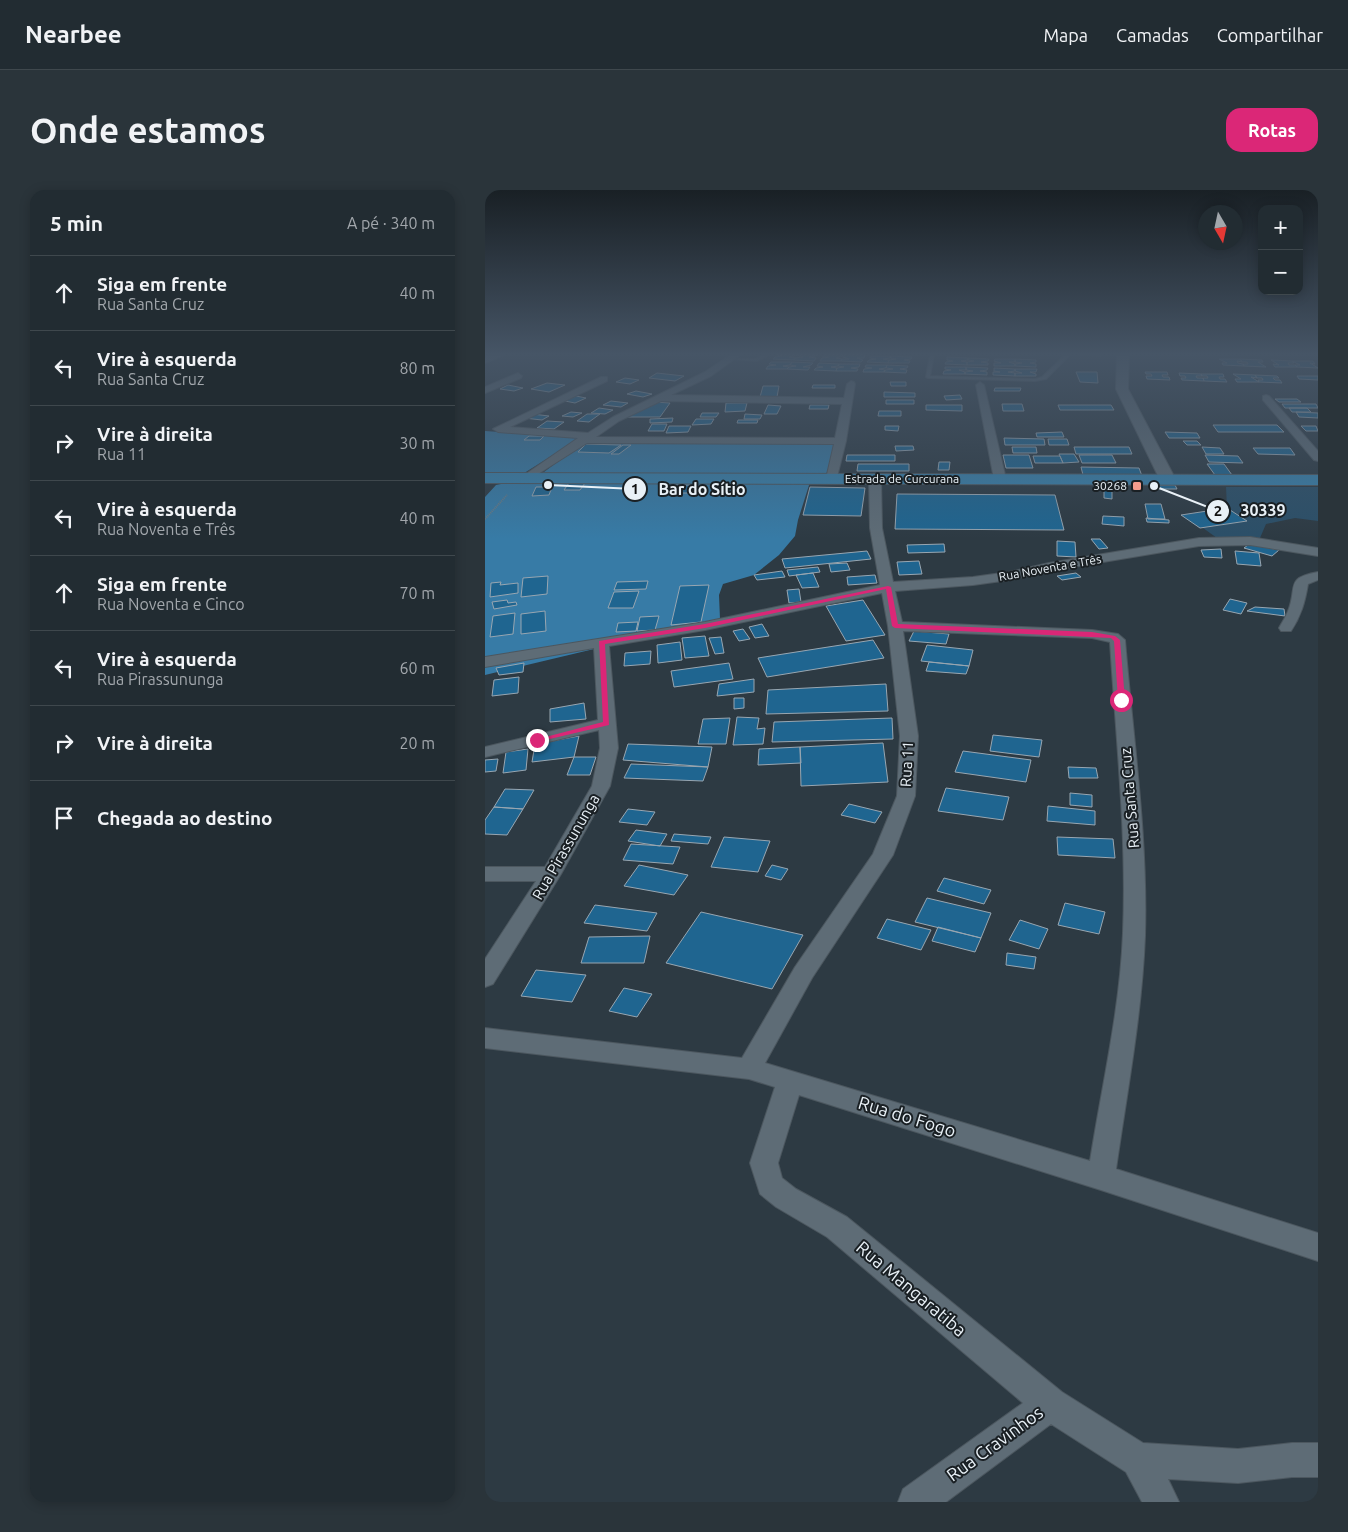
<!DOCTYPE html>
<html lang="pt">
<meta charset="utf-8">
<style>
:root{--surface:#222c32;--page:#2a343a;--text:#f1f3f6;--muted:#a2a7ac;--line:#3f484d;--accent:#db2777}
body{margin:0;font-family:Ubuntu,sans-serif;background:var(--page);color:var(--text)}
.controls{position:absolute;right:15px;top:15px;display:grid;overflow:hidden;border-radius:10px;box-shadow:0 2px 12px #0003}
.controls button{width:45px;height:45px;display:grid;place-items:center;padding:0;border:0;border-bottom:1px solid var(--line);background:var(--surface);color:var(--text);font:25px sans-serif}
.compass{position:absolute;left:713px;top:15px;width:45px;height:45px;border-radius:50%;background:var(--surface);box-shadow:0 2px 12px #0003;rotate:171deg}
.stop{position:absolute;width:15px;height:15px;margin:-11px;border:4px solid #db2777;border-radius:50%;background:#fff}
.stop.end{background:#db2777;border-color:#fff;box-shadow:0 1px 5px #0008}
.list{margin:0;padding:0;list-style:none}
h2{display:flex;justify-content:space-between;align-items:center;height:65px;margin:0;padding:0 20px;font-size:21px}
h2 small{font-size:16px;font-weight:400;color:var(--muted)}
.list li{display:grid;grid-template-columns:32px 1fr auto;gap:15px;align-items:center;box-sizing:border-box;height:75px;padding:0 20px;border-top:1px solid var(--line)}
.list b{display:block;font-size:19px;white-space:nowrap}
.list p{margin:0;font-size:16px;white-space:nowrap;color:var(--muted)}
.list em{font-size:16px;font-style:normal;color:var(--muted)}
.icon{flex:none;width:28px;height:28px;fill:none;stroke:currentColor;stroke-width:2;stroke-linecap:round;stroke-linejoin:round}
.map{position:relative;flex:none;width:833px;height:1312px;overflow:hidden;border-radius:15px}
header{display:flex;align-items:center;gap:30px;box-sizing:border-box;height:70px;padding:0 25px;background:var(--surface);border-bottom:1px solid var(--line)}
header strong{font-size:24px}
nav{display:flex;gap:28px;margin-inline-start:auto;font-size:18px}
.intro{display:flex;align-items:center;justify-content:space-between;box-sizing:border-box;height:120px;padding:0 30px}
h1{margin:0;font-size:35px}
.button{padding:12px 22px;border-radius:15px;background:var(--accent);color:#fff;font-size:18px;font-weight:700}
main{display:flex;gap:30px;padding:0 30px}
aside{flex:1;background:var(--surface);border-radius:15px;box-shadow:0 2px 12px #0003}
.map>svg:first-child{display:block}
.green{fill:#2b4f68}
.forest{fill:#377ba6}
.building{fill:#1f6590;stroke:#98a6b1}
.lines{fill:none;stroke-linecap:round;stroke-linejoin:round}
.lane-casing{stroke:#4c575f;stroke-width:2}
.street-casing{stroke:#4c575f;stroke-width:2}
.secondary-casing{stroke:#4c575f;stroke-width:2}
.primary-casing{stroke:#4c575f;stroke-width:2}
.path{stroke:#6e7a82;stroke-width:2;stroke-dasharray:1 1;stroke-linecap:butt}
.lane{fill:#5e6c76;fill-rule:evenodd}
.street{fill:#5e6c76;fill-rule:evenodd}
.secondary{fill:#5e6c76;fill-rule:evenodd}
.primary{fill:#3980aa;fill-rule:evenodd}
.route{fill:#db2777}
.poi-dot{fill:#f59d8e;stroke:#1a2024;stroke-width:2}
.labels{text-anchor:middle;stroke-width:4;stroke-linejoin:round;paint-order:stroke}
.far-street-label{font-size:12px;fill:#e9f1f7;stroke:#1a2024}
.far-poi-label{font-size:12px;fill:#e9f1f7;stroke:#1a2024;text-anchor:end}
.street-label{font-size:15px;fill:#e9f1f7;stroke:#1a2024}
.near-street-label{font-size:18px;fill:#e9f1f7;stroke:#1a2024}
.leader{fill:none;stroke:#e9f1f7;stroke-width:2}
.callout-dot{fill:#e9f1f7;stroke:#1a2024;stroke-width:2}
.mark-label{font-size:15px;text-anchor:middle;font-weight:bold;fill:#111}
.callout-label{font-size:16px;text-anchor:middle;font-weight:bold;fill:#e9f1f7;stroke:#1a2024;stroke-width:4;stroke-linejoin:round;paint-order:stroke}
</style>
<header>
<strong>Nearbee</strong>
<nav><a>Mapa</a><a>Camadas</a><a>Compartilhar</a></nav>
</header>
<div class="intro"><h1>Onde estamos</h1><a class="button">Rotas</a></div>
<main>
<aside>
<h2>5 min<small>A pé · 340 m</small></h2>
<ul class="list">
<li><svg class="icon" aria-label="ahead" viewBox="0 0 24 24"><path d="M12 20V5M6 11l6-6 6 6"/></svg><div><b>Siga em frente</b><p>Rua Santa Cruz</p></div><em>40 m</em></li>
<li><svg class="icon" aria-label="left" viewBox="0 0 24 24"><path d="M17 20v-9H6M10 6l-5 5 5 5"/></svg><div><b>Vire à esquerda</b><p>Rua Santa Cruz</p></div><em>80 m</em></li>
<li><svg class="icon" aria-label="right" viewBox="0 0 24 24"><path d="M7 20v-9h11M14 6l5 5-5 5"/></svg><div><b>Vire à direita</b><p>Rua 11</p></div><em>30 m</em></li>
<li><svg class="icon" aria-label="left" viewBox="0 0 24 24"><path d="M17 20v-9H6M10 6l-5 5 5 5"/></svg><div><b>Vire à esquerda</b><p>Rua Noventa e Três</p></div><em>40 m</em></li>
<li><svg class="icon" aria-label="ahead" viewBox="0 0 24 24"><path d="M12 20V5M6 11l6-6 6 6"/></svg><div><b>Siga em frente</b><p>Rua Noventa e Cinco</p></div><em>70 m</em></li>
<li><svg class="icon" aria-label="left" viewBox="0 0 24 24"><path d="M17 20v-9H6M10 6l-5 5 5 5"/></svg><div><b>Vire à esquerda</b><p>Rua Pirassununga</p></div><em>60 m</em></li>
<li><svg class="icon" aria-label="right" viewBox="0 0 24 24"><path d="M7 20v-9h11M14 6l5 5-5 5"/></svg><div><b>Vire à direita</b></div><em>20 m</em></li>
<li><svg class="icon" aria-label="arrive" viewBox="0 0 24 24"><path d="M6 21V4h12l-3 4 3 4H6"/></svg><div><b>Chegada ao destino</b></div></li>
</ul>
</aside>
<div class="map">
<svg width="833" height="1312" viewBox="0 0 833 1312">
<rect width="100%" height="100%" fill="#2d3a43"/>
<path class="green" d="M 741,297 L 833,297 L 833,331 L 810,328 L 781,334 L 775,348 L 732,348 L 718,338 L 762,331 L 742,318 Z"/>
<path class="forest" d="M 0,241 L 95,248 L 36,285 L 0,284 Z
M 99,252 L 351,253 L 341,285 L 55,285 Z
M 325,292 L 313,330 L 310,346 L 294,365 L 269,385 L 238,394 L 234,405 L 235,429 L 0,485 L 0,307 L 11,295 L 21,293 Z"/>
<path class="building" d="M 292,165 L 312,165 L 304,167 L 310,168 L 309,170 L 288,169 L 290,167 L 297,166 Z
M 333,165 L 324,167 L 331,168 L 329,171 L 309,170 L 310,168 L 318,167 L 312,165 Z
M 339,165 L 359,165 L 351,168 L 357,169 L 356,171 L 335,171 L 337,168 L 344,167 L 338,167 Z
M 359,165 L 380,165 L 379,168 L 372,168 L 378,170 L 376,172 L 356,171 L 357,169 L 364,169 L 358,167 Z
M 386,166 L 406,166 L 405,168 L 398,169 L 404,170 L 403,173 L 382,172 L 384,170 L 391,169 L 385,168 Z
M 406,166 L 427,167 L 426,169 L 419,170 L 425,171 L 424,173 L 403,173 L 404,170 L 411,169 L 405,168 Z
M 462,167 L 483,168 L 483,170 L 476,171 L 482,172 L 482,175 L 460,174 L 461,172 L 468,171 L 462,170 Z
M 483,168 L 504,169 L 503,171 L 496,172 L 503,173 L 503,175 L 482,175 L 482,172 L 489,171 L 483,170 Z
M 510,169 L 530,169 L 530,172 L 524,172 L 530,174 L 530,176 L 509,176 L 509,173 L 516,173 L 509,171 Z
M 530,169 L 551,170 L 551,172 L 545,173 L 551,174 L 551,177 L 530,176 L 530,174 L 537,173 L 530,172 Z
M 734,169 L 755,169 L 757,172 L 752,171 L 753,173 L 758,174 L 759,176 L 738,175 L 737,173 L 742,173 Z
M 755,169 L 777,170 L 778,172 L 773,172 L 781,177 L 759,176 L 758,174 L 763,174 L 762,172 L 757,172 Z
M 786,170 L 807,171 L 809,173 L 803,173 L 804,175 L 810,175 L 812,177 L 790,177 L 788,174 L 794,175 Z
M 807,171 L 828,171 L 830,174 L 825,173 L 833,178 L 812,177 L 810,175 L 815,175 Z
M 286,172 L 307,172 L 305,175 L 298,176 L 304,177 L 302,179 L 281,179 L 283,176 L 291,175 L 284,174 Z
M 307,172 L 328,173 L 326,175 L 318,177 L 325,177 L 323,180 L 302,179 L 304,177 L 311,176 L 305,175 Z
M 334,173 L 354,174 L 353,176 L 346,177 L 352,178 L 351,181 L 329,180 L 331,178 L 338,177 L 332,176 Z
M 354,174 L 375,174 L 374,177 L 366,178 L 373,179 L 372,181 L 351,181 L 352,178 L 359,177 L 353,176 Z
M 381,175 L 402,175 L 401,178 L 394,179 L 400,180 L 399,182 L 378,182 L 379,179 L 387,178 L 380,177 Z
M 402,175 L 423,176 L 422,178 L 415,179 L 422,180 L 421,183 L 399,182 L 400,180 L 408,179 L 401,178 Z
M 460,177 L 481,177 L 481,180 L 474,180 L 480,182 L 480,184 L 458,184 L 459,181 L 466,180 L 460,179 Z
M 481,177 L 503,178 L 502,180 L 495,181 L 502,182 L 502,185 L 480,184 L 480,182 L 488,181 L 481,180 Z
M 509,178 L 530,179 L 530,181 L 523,182 L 530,183 L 530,186 L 508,185 L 508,182 L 515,182 L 509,181 Z
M 530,179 L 552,179 L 551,182 L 545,182 L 551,184 L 551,186 L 530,186 L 530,183 L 537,183 L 530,181 Z
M 591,182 L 612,182 L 613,193 L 595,192 Z
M 660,182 L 682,182 L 683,185 L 677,185 L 678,187 L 684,187 L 685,190 L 662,189 L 661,186 L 667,186 L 666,184 L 661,184 Z
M 172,183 L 199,186 L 190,191 L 164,188 Z
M 694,183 L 716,184 L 717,186 L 711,186 L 712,188 L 718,188 L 719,191 L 697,190 L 696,188 L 701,188 L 700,186 L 695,186 Z
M 716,184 L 738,184 L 739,187 L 734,187 L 735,189 L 740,189 L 742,192 L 719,191 L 718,188 L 723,188 L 722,186 L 717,186 Z
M 748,184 L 770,185 L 772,188 L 766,187 L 774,192 L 752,192 L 750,189 L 756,189 Z
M 770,185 L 792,186 L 794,188 L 788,188 L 790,190 L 795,190 L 797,193 L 774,192 L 773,190 L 778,190 L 777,188 L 772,188 Z
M 812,186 L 833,186 L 833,190 L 814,189 Z
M 140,188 L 154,190 L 145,194 L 131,192 Z
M 405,192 L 421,192 L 421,196 L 406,196 Z
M 62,193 L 80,195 L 64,202 L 46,199 Z
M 23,195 L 38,198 L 29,201 L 15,199 Z
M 328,195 L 350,195 L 350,198 L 327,198 Z
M 278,196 L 294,196 L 292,207 L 275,207 Z
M 510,198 L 536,198 L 535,201 L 509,201 Z
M 151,201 L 167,204 L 158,207 L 142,204 Z
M 399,202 L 430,203 L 430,207 L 399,207 Z
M 475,205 L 477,209 L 461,210 L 459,206 Z
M 91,206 L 101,208 L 90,213 L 80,211 Z
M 790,209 L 812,209 L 816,212 L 794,212 Z
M 401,210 L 429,210 L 429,214 L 401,214 Z
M 126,211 L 143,213 L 136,217 L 118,215 Z
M 170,212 L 185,213 L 175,227 L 141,227 Z
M 241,213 L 262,213 L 260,221 L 240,222 Z
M 517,214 L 537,214 L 539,221 L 518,221 Z
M 797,214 L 831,214 L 833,218 L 800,218 Z
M 283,215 L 296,216 L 292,224 L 279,224 Z
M 325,215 L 344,215 L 343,219 L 324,219 Z
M 441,215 L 477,215 L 477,221 L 441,220 Z
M 573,215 L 626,215 L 629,220 L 575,220 Z
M 114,218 L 128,220 L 120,224 L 106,223 Z
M 804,218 L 822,218 L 826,222 L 807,222 Z
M 394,221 L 416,221 L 416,226 L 393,226 Z
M 86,222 L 97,223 L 88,227 L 77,226 Z
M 811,222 L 833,223 L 833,228 L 814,227 Z
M 217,223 L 234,223 L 231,227 L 215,227 Z
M 47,224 L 64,226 L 57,230 L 39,228 Z
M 102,224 L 115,224 L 104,232 L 92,231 Z
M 260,224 L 277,225 L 275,229 L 259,229 Z
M 188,228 L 187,232 L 165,233 L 165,229 Z
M 211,229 L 229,229 L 226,234 L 207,235 Z
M 253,230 L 273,230 L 272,233 L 252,233 Z
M 62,231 L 79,232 L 69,239 L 52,238 Z
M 167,234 L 182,234 L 179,241 L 163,241 Z
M 728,235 L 792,235 L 799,242 L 733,242 Z
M 184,236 L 206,236 L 203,242 L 181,243 Z
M 400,236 L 414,236 L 413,241 L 400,240 Z
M 816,236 L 831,236 L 833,241 L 821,241 Z
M 577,242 L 579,247 L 552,247 L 551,243 Z
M 680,242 L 712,243 L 715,248 L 684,248 Z
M 44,246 L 59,246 L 55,250 L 39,250 Z
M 519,248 L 559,249 L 560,255 L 520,255 Z
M 563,249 L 582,249 L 584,255 L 564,255 Z
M 698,251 L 712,251 L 716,255 L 702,255 Z
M 101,254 L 136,255 L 124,263 L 93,262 Z
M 138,255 L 146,255 L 134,264 L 126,264 Z
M 410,256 L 428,256 L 429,260 L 411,261 Z
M 527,257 L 551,257 L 552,263 L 528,263 Z
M 589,257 L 644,257 L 647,264 L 591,264 Z
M 717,257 L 735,258 L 739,264 L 721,264 Z
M 768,258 L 805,258 L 810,265 L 773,264 Z
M 574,264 L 589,264 L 594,272 L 578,273 Z
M 362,265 L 410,265 L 410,271 L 361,271 Z
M 518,265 L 544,265 L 548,278 L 521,278 Z
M 594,265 L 627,265 L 631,273 L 597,273 Z
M 720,265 L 753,266 L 758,273 L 724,272 Z
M 548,266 L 575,266 L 578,273 L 550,273 Z
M 454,272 L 465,272 L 464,280 L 453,280 Z
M 373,274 L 424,274 L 424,281 L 372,281 Z
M 722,274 L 739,274 L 747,285 L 730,285 Z
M 596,277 L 654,278 L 657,286 L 598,285 Z
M 84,293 L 100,293 L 95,300 L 79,300 Z
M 187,295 L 206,295 L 204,303 L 184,303 Z
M 666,295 L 690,295 L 692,299 L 667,299 Z
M 51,297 L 67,297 L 64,305 L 47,306 Z
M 325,297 L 380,298 L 376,326 L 318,325 Z
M 619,299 L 627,300 L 627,309 L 619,308 Z
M 412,304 L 570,305 L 579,340 L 410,339 Z
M 660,314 L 676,314 L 680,329 L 663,329 Z
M 742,318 L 762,331 L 715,338 L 696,325 Z
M 618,326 L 639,327 L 639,336 L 617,334 Z
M 661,328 L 684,330 L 684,333 L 662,332 Z
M 606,349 L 615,349 L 623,358 L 614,359 Z
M 572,351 L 590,352 L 591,367 L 572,366 Z
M 459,354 L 460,362 L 423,363 L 422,355 Z
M 763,355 L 775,356 L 794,360 L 787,366 L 759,358 Z
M 736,359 L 737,368 L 719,367 L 716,360 Z
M 382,361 L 386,369 L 300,378 L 297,369 Z
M 750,361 L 774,363 L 776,376 L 752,374 Z
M 434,371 L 437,384 L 414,385 L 412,372 Z
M 362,373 L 365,380 L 346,382 L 344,374 Z
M 333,377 L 335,382 L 304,386 L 302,380 Z
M 297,381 L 300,387 L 272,390 L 269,385 Z
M 328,383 L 334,397 L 317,398 L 311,385 Z
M 591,383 L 596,387 L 577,390 L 572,386 Z
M 390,385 L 392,393 L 363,395 L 362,387 Z
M 63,386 L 62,404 L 36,407 L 38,388 Z
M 163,391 L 161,399 L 129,400 L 132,392 Z
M 16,392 L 15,395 L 33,393 L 33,403 L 5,407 L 6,393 Z
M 224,395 L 216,432 L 186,435 L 195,396 Z
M 314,399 L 316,412 L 304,413 L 302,400 Z
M 154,401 L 148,418 L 123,418 L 129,402 Z
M 745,409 L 762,413 L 756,424 L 738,420 Z
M 22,410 L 23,413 L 31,412 L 32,415 L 9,419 L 7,412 Z
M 378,410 L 400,445 L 361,451 L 341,416 Z
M 770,417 L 799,419 L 800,426 L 762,421 Z
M 60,421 L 61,441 L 36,444 L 36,424 Z
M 30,423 L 28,444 L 5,447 L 8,426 Z
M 174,426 L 170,440 L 152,441 L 155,427 Z
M 153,432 L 151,441 L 131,442 L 133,433 Z
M 277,434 L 284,446 L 270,448 L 264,437 Z
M 258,439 L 265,449 L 254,451 L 248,441 Z
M 429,441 L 464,444 L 461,454 L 424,451 Z
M 220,446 L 224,466 L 200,468 L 197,448 Z
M 236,447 L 239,463 L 230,464 L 224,448 Z
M 388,450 L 399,468 L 282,487 L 273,468 Z
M 195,452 L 197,470 L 173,473 L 172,455 Z
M 442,455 L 488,460 L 484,476 L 436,471 Z
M 166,461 L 165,474 L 139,476 L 140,463 Z
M 444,472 L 484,476 L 481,484 L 441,481 Z
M 39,473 L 38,482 L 14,485 L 11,478 Z
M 244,473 L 248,489 L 189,497 L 186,481 Z
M 34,487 L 33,503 L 7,506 L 9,490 Z
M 269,489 L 269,502 L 232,506 L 234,494 Z
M 401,494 L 403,521 L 281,524 L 283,500 Z
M 249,508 L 259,508 L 259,518 L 249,519 Z
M 99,513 L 101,529 L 65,532 L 65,519 Z
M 252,527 L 274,528 L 272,539 L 280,538 L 278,554 L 248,555 Z
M 245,528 L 241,554 L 213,554 L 218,529 Z
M 407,528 L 408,549 L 287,552 L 289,532 Z
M 508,545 L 557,550 L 554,567 L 505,561 Z
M 94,546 L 89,567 L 47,572 L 50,554 Z
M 398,553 L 403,592 L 316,596 L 315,557 Z
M 143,554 L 227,557 L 223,577 L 138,570 Z
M 315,557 L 316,573 L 273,575 L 274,559 Z
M 43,559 L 41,580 L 18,583 L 21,562 Z
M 478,561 L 546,570 L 541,592 L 470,582 Z
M 89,567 L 111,567 L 105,585 L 82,585 Z
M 13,569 L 11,581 L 0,582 L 0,570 Z
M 146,574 L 223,577 L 218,591 L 139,588 Z
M 583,577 L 611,578 L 613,588 L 584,588 Z
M 461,598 L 524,607 L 518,630 L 453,621 Z
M 20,599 L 49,600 L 38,619 L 9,617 Z
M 585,603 L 607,605 L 607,617 L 585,615 Z
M 364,614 L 397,622 L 390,633 L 356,625 Z
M 563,616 L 610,621 L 610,635 L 562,631 Z
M 9,617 L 38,619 L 22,645 L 0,644 L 0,630 Z
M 143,619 L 170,622 L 162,635 L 134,632 Z
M 151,640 L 182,644 L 175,656 L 143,651 Z
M 189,644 L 226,647 L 223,654 L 186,651 Z
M 239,647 L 285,651 L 273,682 L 226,677 Z
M 572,647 L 628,649 L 630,668 L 573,665 Z
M 146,654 L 195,657 L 188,674 L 138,670 Z
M 154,675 L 203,685 L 189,705 L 139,696 Z
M 287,675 L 303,679 L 296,690 L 280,686 Z
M 459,688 L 506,700 L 499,714 L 452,701 Z
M 442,708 L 506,723 L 496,748 L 430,732 Z
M 580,713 L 620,722 L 614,744 L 573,735 Z
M 110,715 L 172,723 L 162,741 L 99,733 Z
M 216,722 L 318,745 L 287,799 L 181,773 Z
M 402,729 L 446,740 L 436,760 L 392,748 Z
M 535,730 L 563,739 L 554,759 L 524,750 Z
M 453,737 L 496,748 L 490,762 L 447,751 Z
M 165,746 L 159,773 L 96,773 L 104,747 Z
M 522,763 L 551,767 L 549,779 L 521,775 Z
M 51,780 L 101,785 L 87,812 L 36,806 Z
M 139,798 L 167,804 L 152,827 L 124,821 Z"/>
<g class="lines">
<g class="lane-casing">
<path id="lane" d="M 277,165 L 283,165 L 272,171 L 245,169 L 271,169 Z
M 445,165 L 449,165 L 445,186 L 550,189 L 557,187 L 580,165 L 585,165 L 561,189 L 550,191 L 443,188 L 441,187 Z
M 595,165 L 618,165 L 616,166 Z"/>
</g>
<g class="street-casing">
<path id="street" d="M 6,165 L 19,165 L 0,173 L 0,167 Z
M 245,165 L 255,165 L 226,186 L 186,205 L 359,208 L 362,194 L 366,191 L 369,192 L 370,194 L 361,251 L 351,291 L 347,292 L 341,289 L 349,254 L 102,253 L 42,291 L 38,290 L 36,288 L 38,286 L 93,248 L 13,242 L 8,239 L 116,187 L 122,187 L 122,191 L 25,237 L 103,243 L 128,227 L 220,182 ZM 176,211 L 357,214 L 350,248 L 111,247 L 134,231 Z
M 33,183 L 37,186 L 36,188 L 0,203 L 0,197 Z
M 495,192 L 499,195 L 521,289 L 515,292 L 509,289 L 491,195 Z
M 781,205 L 784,206 L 833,261 L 833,271 L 829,270 L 778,210 L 778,206 Z
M 390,286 L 396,289 L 397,338 L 408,392 L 488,387 L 524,382 L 564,373 L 714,348 L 765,347 L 833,358 L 833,366 L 765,355 L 714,356 L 564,381 L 524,390 L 488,395 L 410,401 L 417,432 L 607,440 L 633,444 L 640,450 C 648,548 663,647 660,746 C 657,824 642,902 631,979 L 833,1043 L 833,1071 L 616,1000 L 314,905 L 293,973 L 297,988 L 311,999 L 362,1027 L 577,1202 L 658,1253 L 753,1259 L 807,1253 L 833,1253 L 833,1287 L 807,1287 L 753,1293 L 683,1289 L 694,1312 L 657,1312 L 641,1282 L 566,1234 L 461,1312 L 413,1312 L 418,1299 L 538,1213 L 342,1047 L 291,1017 L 275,1004 L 265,973 L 290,897 L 264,889 L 0,858 L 0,838 L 257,868 L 310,777 L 388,664 L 412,606 L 415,546 L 403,436 L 397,403 L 220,440 L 124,456 L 133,558 L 125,596 L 76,684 L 8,794 L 0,797 L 0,769 L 51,691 L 0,691 L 0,677 L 60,677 L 107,596 L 115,558 L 114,540 L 0,567 L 0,557 L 113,530 L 109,458 L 0,477 L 0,467 L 220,432 L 395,395 L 385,338 L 384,289 ZM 418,441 L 607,448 L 625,452 C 631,549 642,645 638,743 C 635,820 617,895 605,971 L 280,873 L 327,788 L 408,665 L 430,606 L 433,546 Z
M 833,382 L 833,390 L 823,394 C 820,412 816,426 806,441 L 796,441 L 794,438 C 797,432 801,427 803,421 C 813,397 799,388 833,382 Z"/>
</g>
<g class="secondary-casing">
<path id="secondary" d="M 632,165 L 644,165 L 643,199 L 691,290 L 688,293 L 678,293 L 675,290 L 631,199 Z"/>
</g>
<g class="primary-casing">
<path id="primary" d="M 0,283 L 833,285 L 833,295 L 0,293 Z"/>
</g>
<path class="path" d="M 0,329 L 22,305"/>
<use href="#lane" class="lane"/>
<use href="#street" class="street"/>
<use href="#secondary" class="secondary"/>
<use href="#primary" class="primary"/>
</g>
<linearGradient id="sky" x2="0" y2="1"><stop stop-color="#192025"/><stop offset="0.47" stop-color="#465566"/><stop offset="1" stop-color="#465566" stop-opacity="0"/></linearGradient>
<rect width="833" height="349" fill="url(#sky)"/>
<path class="route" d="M 403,396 L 406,397 L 413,434 L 607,442 L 630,446 L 635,450 L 640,510 L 636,512 L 633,510 L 629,451 L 626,448 L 410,438 L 407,436 L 401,399 L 220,438 L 120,454 L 124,535 L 52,552 L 49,550 L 118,532 L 114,451 L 220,434 Z"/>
<rect class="poi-dot" x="647" y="291" width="10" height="10" rx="2.5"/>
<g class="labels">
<g class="far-street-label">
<text x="417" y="293">Estrada de Curcurana</text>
<text transform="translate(565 378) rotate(-10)" y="4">Rua Noventa e Três</text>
</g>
<g class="far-poi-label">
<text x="642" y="300">30268</text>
</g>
<g class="street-label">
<text transform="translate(422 574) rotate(-87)" y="5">Rua 11</text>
<text transform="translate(645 608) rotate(-95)" y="5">Rua Santa Cruz</text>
<text transform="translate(81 657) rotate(-60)" y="5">Rua Pirassununga</text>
</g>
<g class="near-street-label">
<text transform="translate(422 927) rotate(17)" y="6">Rua do Fogo</text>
<text transform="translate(426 1099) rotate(40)" y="6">Rua Mangaratiba</text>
<text transform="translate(510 1254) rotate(-36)" y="6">Rua Cravinhos</text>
</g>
</g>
<path class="leader" d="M63 295L150 299M669 296L733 321"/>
<g class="callout-dot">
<circle cx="63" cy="295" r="5"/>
<circle cx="669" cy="296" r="5"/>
<circle cx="150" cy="299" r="12"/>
<circle cx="733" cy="321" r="12"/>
</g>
<g class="mark-label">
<text x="150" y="304">1</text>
<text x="733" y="326">2</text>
</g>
<g class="callout-label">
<text x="217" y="305">Bar do Sítio</text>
<text x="778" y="326">30339</text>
</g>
</svg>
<div class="controls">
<button>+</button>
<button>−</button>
</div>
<svg class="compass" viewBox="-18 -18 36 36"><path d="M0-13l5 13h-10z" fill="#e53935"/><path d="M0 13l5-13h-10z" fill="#a2a7ac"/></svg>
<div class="stop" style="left:636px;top:510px"></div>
<div class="stop end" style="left:52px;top:550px"></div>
</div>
</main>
